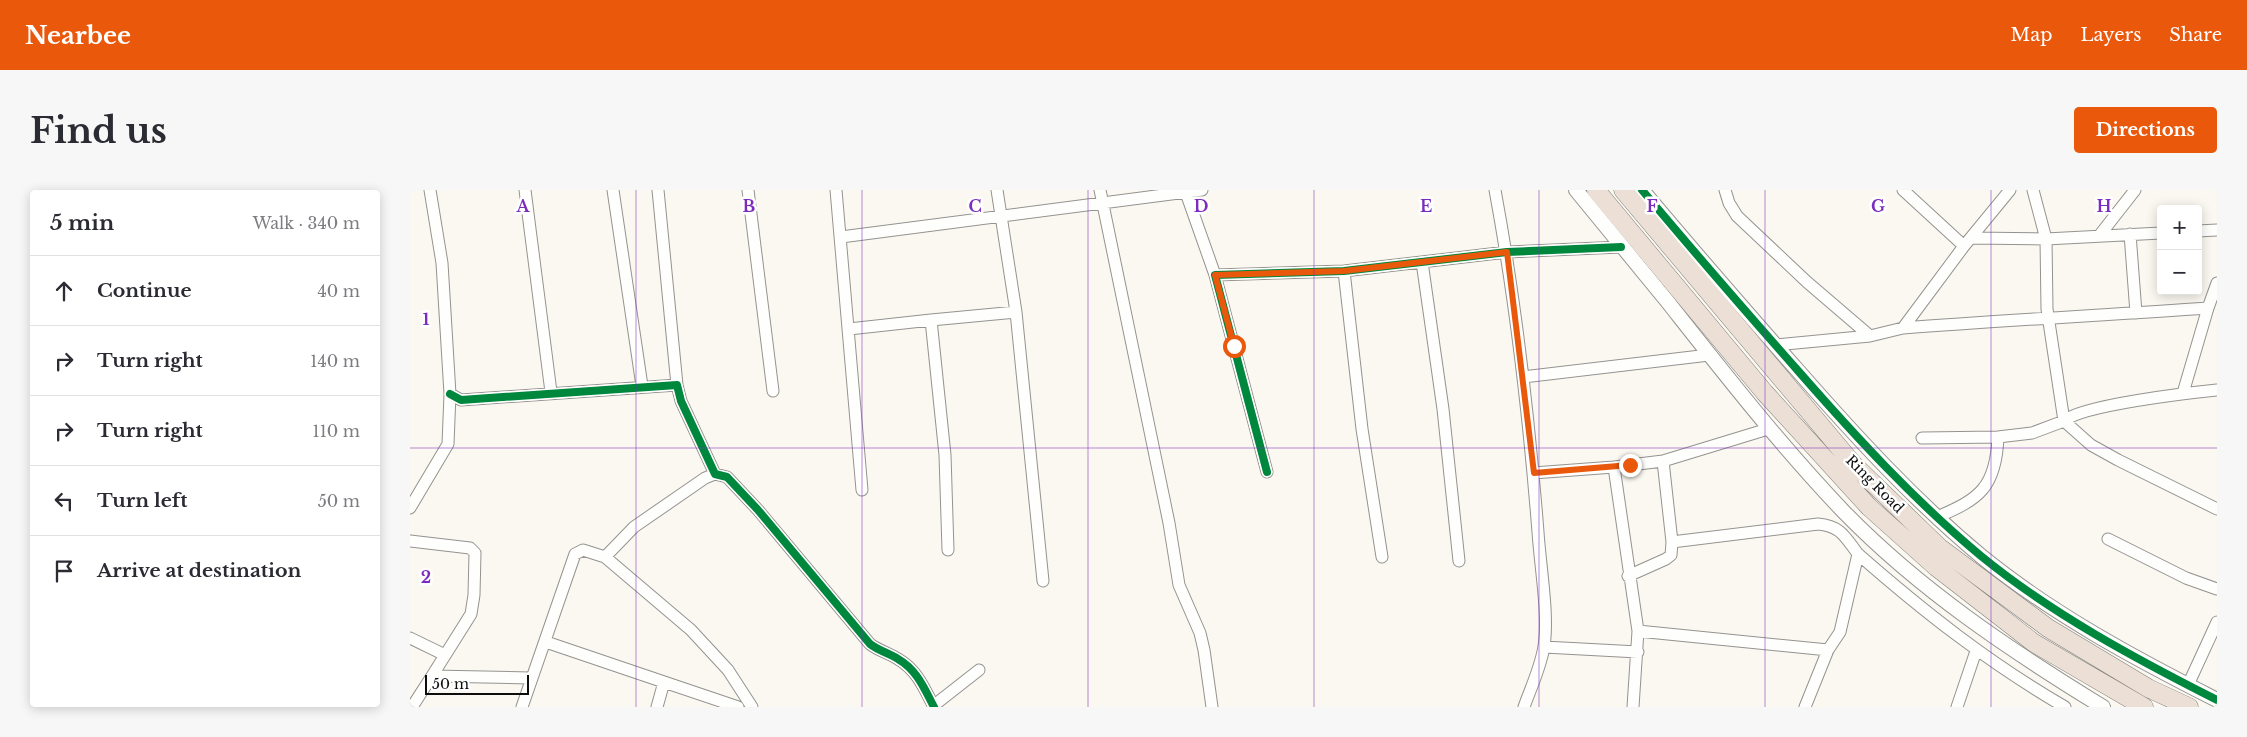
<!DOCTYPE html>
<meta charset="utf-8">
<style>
:root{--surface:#fff;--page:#f7f7f7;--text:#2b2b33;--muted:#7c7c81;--line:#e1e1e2;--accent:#ea580c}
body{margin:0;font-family:"Libre Baskerville",serif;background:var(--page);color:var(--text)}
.controls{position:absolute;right:15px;top:15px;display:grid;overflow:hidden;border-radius:5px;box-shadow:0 2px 12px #0003}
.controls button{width:45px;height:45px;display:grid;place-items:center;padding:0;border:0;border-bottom:1px solid var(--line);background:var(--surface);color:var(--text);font:25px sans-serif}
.scale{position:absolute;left:15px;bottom:12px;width:104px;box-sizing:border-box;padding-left:5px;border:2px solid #0d0d0d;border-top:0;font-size:14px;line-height:18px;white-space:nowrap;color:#0d0d0d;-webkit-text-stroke:4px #fff;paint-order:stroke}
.stop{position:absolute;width:15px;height:15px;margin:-11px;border:4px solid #ea580c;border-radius:50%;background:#fff}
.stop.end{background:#ea580c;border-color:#fff;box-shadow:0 1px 5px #0008}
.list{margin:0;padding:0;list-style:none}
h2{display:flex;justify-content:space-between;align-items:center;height:65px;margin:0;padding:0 20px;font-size:21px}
h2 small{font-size:16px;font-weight:400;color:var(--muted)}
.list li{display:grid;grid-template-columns:32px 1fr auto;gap:15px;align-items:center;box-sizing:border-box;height:70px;padding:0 20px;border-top:1px solid var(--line)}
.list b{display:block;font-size:19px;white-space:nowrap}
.list em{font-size:16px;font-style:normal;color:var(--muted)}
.icon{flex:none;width:28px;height:28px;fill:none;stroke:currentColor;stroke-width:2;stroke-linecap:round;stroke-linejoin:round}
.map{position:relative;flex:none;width:1807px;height:517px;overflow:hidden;border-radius:5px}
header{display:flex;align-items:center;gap:30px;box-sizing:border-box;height:70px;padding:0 25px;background:var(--accent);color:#fff}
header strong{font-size:24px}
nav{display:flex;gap:28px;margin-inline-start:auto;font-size:18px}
.intro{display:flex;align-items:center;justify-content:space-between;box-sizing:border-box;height:120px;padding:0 30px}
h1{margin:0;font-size:35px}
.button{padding:12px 22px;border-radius:5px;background:var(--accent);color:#fff;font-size:18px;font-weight:700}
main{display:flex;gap:30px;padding:0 30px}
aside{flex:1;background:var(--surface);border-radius:5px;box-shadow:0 2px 12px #0003}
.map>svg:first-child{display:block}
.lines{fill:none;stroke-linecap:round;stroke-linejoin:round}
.minor-casing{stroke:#949390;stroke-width:13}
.tertiary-casing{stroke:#949390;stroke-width:16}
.trunk-casing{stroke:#81807d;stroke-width:19}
.minor{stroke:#fefefd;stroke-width:11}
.tertiary{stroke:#fefefd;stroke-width:14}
.trunk{stroke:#ece0d6;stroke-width:18}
.cycleway-casing{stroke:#fff;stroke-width:11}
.cycleway{stroke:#00873e;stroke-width:8}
.route{stroke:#ea580c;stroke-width:6}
.grid{fill:none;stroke:#7b2cbf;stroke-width:1;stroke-opacity:0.55}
.labels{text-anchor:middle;stroke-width:5;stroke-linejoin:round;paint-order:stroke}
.street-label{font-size:14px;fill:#0d0d0d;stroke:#fff}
.grid-label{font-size:16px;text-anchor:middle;font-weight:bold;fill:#7b2cbf;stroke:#fff;stroke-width:5;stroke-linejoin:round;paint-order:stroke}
</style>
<header>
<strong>Nearbee</strong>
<nav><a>Map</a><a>Layers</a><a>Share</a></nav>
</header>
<div class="intro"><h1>Find us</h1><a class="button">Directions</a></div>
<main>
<aside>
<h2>5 min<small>Walk · 340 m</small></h2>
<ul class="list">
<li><svg class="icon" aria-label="ahead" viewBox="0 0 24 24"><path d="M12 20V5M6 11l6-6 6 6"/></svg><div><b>Continue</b></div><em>40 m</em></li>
<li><svg class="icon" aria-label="right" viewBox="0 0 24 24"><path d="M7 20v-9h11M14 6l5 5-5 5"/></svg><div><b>Turn right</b></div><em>140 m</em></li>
<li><svg class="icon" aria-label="right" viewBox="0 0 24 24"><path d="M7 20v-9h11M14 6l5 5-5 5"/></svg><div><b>Turn right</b></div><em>110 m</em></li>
<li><svg class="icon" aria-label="left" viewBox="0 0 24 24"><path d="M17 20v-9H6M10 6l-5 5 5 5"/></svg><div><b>Turn left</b></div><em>50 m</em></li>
<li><svg class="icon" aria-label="arrive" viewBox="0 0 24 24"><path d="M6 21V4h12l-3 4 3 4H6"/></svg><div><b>Arrive at destination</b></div></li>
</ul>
</aside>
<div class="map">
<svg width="1807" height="517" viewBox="0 0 1807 517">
<rect width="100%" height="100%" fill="#fbf8f1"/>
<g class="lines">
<g class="minor-casing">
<path id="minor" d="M 115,0 L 141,202
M 203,0 L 232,196
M 248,0 L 267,195
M 338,0 L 363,201
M 426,0 L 452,300
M 587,0 L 606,122 L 633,391
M 690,0 L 759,333 L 769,395 L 790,443 L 794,460 L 802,517
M 775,0 L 805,85
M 1085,0 C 1106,113 1119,228 1128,342 C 1130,375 1139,425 1134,456 C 1131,477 1121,497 1114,517
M 1315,0 L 1319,13 L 1327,26 L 1397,92 L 1460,146
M 1493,0 L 1554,56
M 1788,41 L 1807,40
M 1720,44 L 1726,123
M 1689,46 L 1725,0
M 431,47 L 792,0
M 1562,48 L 1636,49 L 1623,0
M 1012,72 L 1033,219 L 1049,371
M 934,81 L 952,239 L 972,367
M 1798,118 L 1807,93
M 521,130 L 606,122
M 1493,138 C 1595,130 1697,125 1798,118 L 1773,203
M 439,139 L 521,130 L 535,265 L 538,360
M 1365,155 L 1460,146 L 1493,138 L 1554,56 L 1600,0
M 1113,187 L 1299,165
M 1807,200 C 1778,203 1672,215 1654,231 L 1681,255 L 1708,270 L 1807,319
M 40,204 L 51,210 L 267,195 L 271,211 L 305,284 L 317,287 L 348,320 L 460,454 C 469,461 479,463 488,469 C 507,480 514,498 524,517
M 1512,248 L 1588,247
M 1253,271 L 1262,352
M 1204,277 L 1253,271 L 1358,239
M 857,282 L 805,85 L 934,81 L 1097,62 L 1211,57
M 1123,283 L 1204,277 L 1228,441 L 1418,460
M 0,318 L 38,254 L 40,204 L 32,73 L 20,0
M 1527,327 C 1570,309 1586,297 1588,247 L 1622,243 L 1654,231 L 1637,119 L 1636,49 L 1751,43
M 1698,349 L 1776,388 L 1807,399
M 0,351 L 60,358 L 65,363 L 64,405 L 61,424 L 22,486
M 1448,364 C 1513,421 1579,473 1655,517
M 195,367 L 224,337 L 295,288 L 305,284
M 1218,386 L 1256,369 L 1261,365 L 1262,352 L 1408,334 C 1431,336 1435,347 1448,364 L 1430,442 L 1418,460 L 1395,517
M 0,448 L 35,465
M 136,452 L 254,492
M 1134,457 L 1228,462
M 1778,495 L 1807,432
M 523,516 L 569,480
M 2,517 L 22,486 L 120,488
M 112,517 L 165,364 L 173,360 L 195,367 L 281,440 L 318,480 L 342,517
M 247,517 L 254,492 L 328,517
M 1223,517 L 1228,441
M 1547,517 L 1566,461"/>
</g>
<g class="tertiary-casing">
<path id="tertiary" d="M 1166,0 C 1196,37 1227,74 1257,111 C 1314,183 1370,255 1434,322 C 1510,400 1600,460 1693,517
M 1232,0 C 1284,62 1337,123 1390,183 C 1447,248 1505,311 1571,366 C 1642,424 1726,469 1807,510"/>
</g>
<g class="trunk-casing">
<path id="trunk" d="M 1186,0 L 1355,203 L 1459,317 L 1526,377 L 1624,453 L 1734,517
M 1213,0 L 1444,275 L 1530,358 L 1638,438 L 1738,498 L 1779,517"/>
</g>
<use href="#minor" class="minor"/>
<use href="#tertiary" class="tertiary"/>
<use href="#trunk" class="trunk"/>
<g class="cycleway-casing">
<path id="cycleway" d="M 1232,0 C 1284,62 1337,123 1390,183 C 1447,248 1505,311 1571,366 C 1642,424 1726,469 1807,510
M 40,204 L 51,210 L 267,195 L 271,211 L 305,284 L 317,287 L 348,320 L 460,454 C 469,461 479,463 488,469 C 507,480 514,498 524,517
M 857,282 L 805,85 L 934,81 L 1097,62 L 1211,57"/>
</g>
<use href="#cycleway" class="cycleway"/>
</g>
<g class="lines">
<path class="route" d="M 824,156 L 805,85 L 934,81 L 1097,62 L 1124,283 L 1220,275"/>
</g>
<path class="grid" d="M 226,0 L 226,517M 452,0 L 452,517M 678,0 L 678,517M 904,0 L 904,517M 1129,0 L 1129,517M 1355,0 L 1355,517M 1581,0 L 1581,517M 0,258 L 1807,258"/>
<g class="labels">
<g class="street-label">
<text transform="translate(1465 294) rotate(45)" y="5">Ring Road</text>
</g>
</g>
<g class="grid-label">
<text x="113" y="22">A</text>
<text x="339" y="22">B</text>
<text x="565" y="22">C</text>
<text x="791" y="22">D</text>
<text x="1016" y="22">E</text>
<text x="1242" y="22">F</text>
<text x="1468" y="22">G</text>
<text x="1694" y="22">H</text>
<text x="16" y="135">1</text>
<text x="16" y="393">2</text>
</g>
</svg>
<div class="controls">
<button>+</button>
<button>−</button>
</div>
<div class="scale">50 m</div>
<div class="stop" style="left:824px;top:156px"></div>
<div class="stop end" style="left:1220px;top:275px"></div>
</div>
</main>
